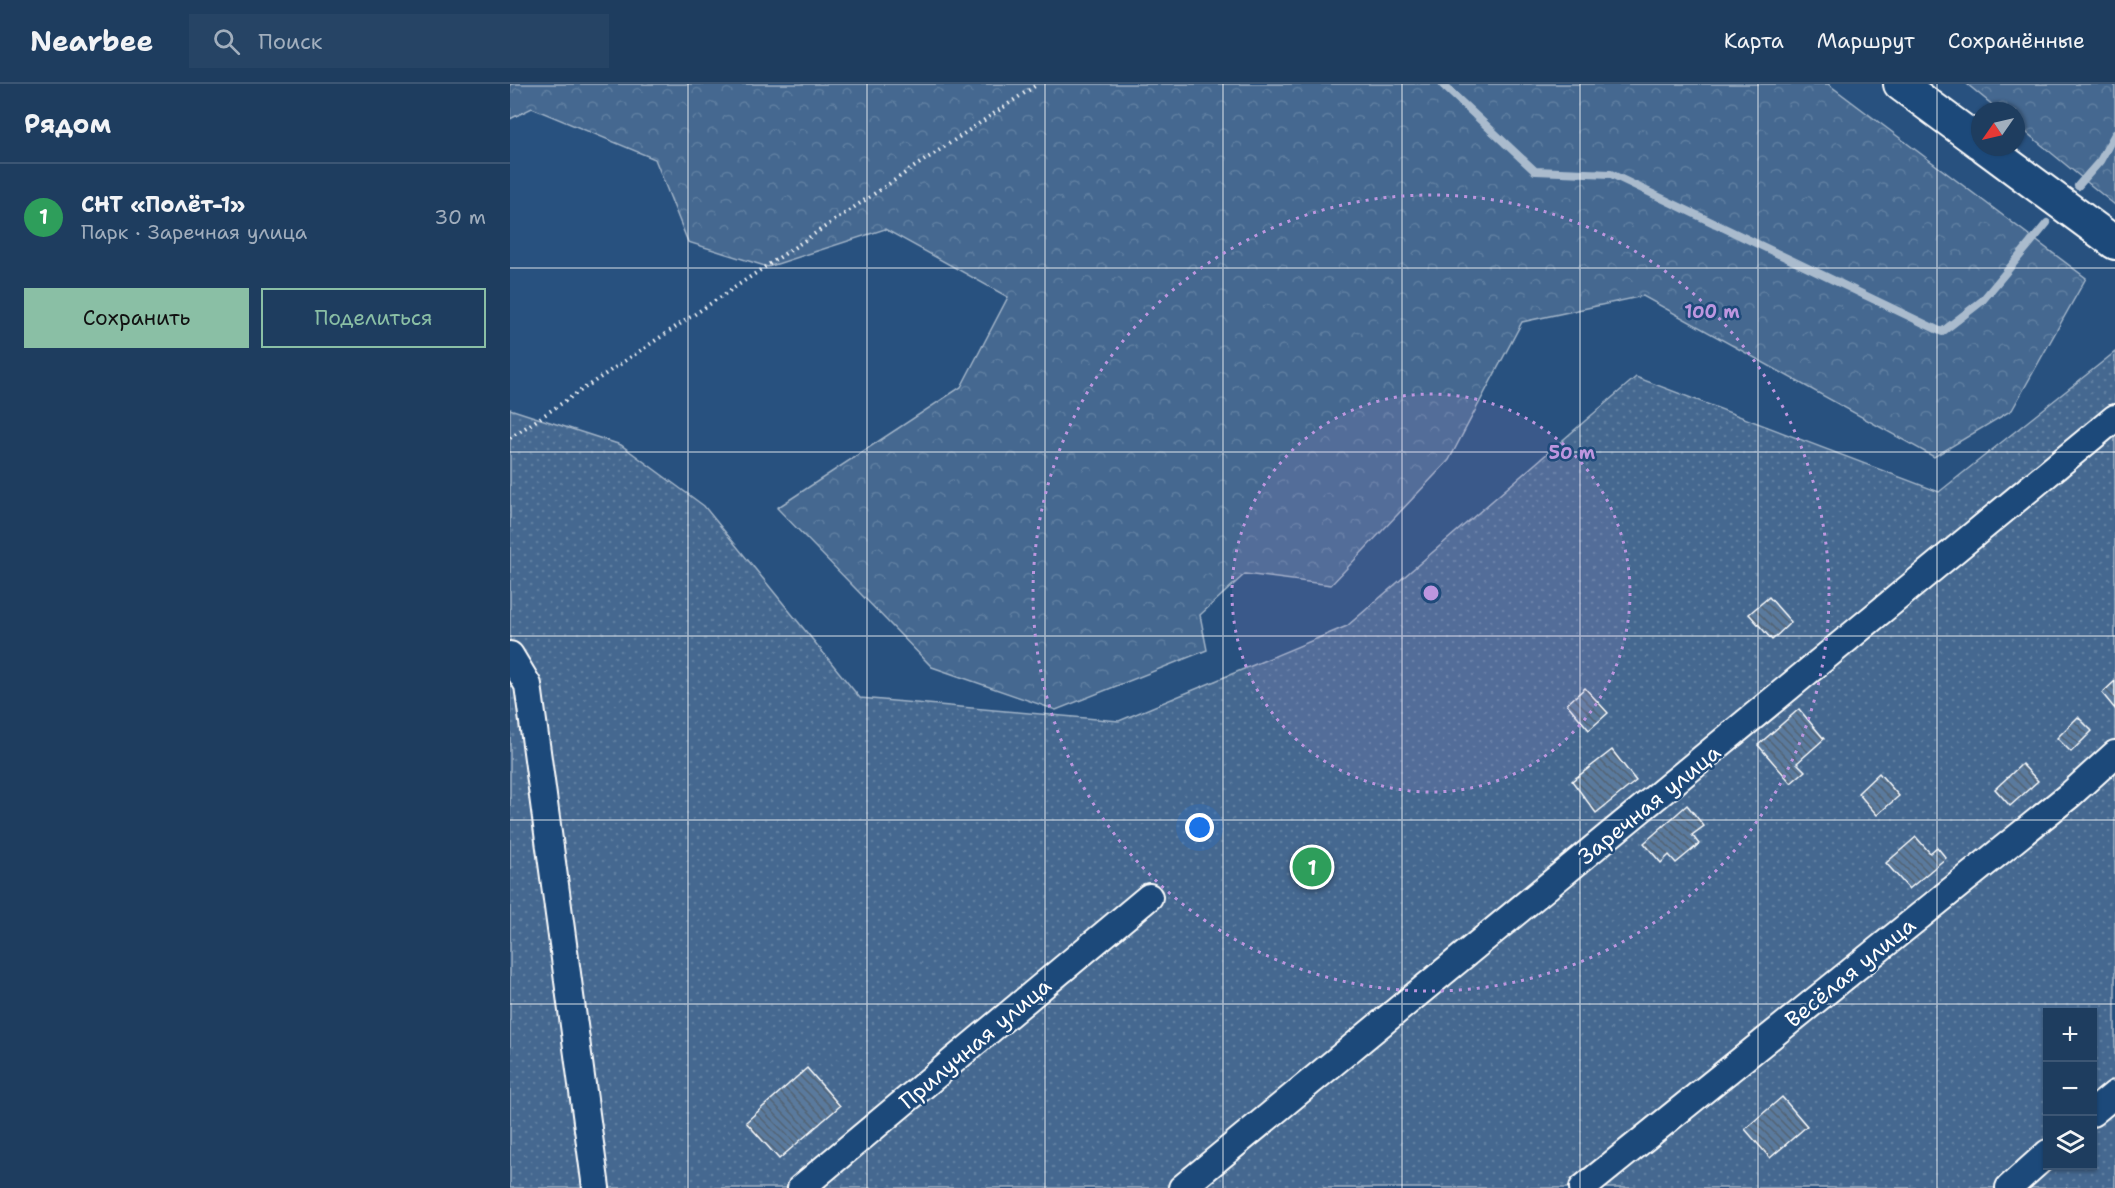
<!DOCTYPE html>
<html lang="ru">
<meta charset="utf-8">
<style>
:root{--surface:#1e3d5f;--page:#264465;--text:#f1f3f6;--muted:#a1aebd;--line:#3c5674;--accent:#8abfa5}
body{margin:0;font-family:"Shantell Sans",sans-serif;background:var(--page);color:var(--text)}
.controls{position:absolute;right:18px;bottom:18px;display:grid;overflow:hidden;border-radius:0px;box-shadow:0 2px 4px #0004}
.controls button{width:54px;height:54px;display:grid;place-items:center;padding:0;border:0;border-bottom:2px solid var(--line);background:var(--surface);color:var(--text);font:30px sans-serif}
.compass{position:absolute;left:1461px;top:18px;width:54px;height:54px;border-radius:50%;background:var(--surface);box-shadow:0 2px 4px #0004;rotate:236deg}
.you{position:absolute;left:690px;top:744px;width:21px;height:21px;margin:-15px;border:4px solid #fff;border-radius:50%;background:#1a73e8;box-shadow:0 0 0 9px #1a73e833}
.badge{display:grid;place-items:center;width:39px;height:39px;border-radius:50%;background:var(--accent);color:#fff;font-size:20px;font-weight:700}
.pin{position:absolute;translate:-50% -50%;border:3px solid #fff;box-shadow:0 2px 6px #0006}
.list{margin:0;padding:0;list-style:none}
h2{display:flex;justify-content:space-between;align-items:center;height:78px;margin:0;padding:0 24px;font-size:26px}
h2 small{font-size:20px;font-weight:400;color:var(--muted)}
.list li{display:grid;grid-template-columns:39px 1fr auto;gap:18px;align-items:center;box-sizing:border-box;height:108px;padding:0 24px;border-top:2px solid var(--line)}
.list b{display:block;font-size:22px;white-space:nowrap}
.list p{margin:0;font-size:20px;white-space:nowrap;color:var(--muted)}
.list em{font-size:20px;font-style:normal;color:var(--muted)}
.actions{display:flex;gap:12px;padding:18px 24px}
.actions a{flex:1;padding:14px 0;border:2px solid var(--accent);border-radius:0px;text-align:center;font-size:21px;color:var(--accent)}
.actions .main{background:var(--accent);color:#111}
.icon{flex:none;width:33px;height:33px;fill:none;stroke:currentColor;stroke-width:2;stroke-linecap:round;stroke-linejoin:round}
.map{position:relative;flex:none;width:1605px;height:1104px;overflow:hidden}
header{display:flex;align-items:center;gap:36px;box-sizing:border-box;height:84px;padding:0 30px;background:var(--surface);border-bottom:2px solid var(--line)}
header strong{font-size:28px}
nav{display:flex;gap:33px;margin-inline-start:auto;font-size:21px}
.search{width:420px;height:54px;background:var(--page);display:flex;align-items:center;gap:15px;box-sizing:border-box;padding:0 21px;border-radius:0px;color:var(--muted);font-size:22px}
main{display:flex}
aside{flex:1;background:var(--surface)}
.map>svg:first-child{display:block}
.grass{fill:url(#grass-dots);stroke:#a2b4c8;stroke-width:1.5;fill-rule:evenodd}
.forest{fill:url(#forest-crowns);stroke:#a2b4c8;stroke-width:1.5}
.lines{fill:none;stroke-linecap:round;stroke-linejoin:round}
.stream{stroke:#aabbcd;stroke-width:8}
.building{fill:url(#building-back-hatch);stroke:#fff;stroke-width:1.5}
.minor-casing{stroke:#fff;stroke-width:30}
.tertiary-casing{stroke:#fff;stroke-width:36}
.path{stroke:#fff;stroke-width:4;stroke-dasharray:1.5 4.5;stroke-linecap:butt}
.minor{stroke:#1f4a7a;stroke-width:26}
.tertiary{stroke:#1f4a7a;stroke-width:32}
.grid{fill:none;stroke:#fff;stroke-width:1.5;stroke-opacity:0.55}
.ring{fill:none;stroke:#bd96df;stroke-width:3;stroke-dasharray:3 6}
.labels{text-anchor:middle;stroke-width:5;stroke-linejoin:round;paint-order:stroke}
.street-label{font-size:22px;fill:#fff;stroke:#1f4a7a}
.centre{fill:#bd96df;stroke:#1f4a7a;stroke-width:3}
.ring-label{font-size:18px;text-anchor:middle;font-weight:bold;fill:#bd96df;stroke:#1f4a7a;stroke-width:5;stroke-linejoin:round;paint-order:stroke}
</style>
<header>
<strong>Nearbee</strong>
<div class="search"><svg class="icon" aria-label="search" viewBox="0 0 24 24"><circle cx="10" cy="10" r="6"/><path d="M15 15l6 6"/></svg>Поиск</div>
<nav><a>Карта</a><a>Маршрут</a><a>Сохранённые</a></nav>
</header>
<main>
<aside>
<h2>Рядом<small></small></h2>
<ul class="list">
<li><span class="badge" style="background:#2e9e5b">1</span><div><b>СНТ «Полёт-1»</b><p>Парк · Заречная улица</p></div><em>30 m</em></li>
</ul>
<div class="actions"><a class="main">Сохранить</a><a>Поделиться</a></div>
</aside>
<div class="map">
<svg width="1605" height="1104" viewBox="0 0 1605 1104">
<defs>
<pattern id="grass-dots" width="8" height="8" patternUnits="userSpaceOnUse" patternTransform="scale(1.5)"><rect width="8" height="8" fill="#446890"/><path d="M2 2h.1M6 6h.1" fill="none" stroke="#607fa1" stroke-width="1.8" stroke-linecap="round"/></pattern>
<pattern id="forest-crowns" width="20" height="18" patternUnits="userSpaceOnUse" patternTransform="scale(1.5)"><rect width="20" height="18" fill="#446890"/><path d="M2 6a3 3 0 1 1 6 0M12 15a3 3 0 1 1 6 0" fill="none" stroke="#607fa1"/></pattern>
<pattern id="building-back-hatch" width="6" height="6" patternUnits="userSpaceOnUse" patternTransform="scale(1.5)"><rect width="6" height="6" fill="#5a7a9d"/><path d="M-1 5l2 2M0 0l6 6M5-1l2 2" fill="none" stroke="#536374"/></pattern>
</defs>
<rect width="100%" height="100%" fill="#28517f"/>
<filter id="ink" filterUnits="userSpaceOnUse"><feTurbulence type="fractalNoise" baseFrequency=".0167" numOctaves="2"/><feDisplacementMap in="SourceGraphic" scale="12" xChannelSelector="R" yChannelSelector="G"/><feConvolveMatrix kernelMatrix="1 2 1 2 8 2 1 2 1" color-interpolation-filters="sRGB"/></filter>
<g filter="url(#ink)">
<path class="grass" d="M 1605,268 L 1605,1104 L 0,1104 L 0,325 L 111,361 L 194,422 L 350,614 L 609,637 L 837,542 L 1126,293 L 1429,408 ZM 1538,928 L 1582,928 L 1582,1082 L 1538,1082 Z"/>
<path class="forest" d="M 0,0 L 1318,0 L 1576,194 L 1502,326 L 1424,373 L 1133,212 L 1012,238 L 939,376 L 821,501 L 735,490 L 690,531 L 697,566 L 546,626 L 422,583 L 267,424 L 451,303 L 498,213 L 375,145 L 258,183 L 178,158 L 145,75 L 22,24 L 0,35 Z
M 1457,0 L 1605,0 L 1605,121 L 1506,40 L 1506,27 L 1490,27 Z"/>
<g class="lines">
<path class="stream" d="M 932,0 L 1025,87 L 1101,90 L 1432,248 L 1472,217 L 1537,139
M 1568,102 L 1590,77 L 1605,50"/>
</g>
<path class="building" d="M 1259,513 L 1281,538 L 1262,556 L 1239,530 Z
M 1605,597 L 1605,625 L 1592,609 Z
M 1075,604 L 1098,629 L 1079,646 L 1057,620 Z
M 1289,625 L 1314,655 L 1287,679 L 1295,687 L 1281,699 L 1248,661 Z
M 1568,633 L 1582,647 L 1561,668 L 1547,654 Z
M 1102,666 L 1126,697 L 1086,729 L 1062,697 Z
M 1512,680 L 1528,697 L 1500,722 L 1485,705 Z
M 1369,689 L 1389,712 L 1367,731 L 1348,709 Z
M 1177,721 L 1194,742 L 1182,751 L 1189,760 L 1166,779 L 1159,771 L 1151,779 L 1134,759 Z
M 1406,753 L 1420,769 L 1427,763 L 1436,774 L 1399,805 L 1376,779 Z
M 297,984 L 330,1022 L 269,1075 L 236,1038 Z
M 1272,1013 L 1297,1042 L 1260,1074 L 1235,1045 Z"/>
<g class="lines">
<g class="minor-casing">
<path id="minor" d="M 0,571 L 18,601 L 86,1104
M 1582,1029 L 1605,1010
M 291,1104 L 639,813
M 672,1104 L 1605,334
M 1073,1104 L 1561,710 L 1605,670
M 1499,1104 L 1538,1069"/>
</g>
<g class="tertiary-casing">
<path id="tertiary" d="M 1390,0 L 1470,59
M 1475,63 L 1605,159"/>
</g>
<path class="path" d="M 0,354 L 528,0"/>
<use href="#minor" class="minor"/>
<use href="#tertiary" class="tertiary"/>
</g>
</g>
<path class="grid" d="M 178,0 L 178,1104M 357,0 L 357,1104M 535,0 L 535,1104M 713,0 L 713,1104M 892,0 L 892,1104M 1070,0 L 1070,1104M 1248,0 L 1248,1104M 1427,0 L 1427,1104M 0,184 L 1605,184M 0,368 L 1605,368M 0,552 L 1605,552M 0,736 L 1605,736M 0,920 L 1605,920"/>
<circle cx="921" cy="509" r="199" fill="#bd96df" fill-opacity=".12"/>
<g class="ring">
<circle cx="921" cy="509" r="199"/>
<circle cx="921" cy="509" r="398"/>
</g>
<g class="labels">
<g class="street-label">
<text transform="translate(1139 720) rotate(-39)" y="8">Заречная улица</text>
<text transform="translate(1340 888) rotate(-39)" y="8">Весёлая улица</text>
<text transform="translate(465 959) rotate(-40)" y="8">Прилучная улица</text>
</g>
</g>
<circle cx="921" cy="509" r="9" class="centre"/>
<g class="ring-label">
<text x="1202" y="234">100 m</text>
<text x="1062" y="375">50 m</text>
</g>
</svg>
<div class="controls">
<button>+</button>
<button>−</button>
<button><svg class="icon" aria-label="layers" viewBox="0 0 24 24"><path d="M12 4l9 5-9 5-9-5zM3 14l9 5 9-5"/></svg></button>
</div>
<svg class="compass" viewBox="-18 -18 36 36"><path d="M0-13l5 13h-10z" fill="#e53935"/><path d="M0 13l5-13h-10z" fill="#a1aebd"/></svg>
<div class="you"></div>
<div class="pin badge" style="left:802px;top:783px;background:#2e9e5b">1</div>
</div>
</main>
